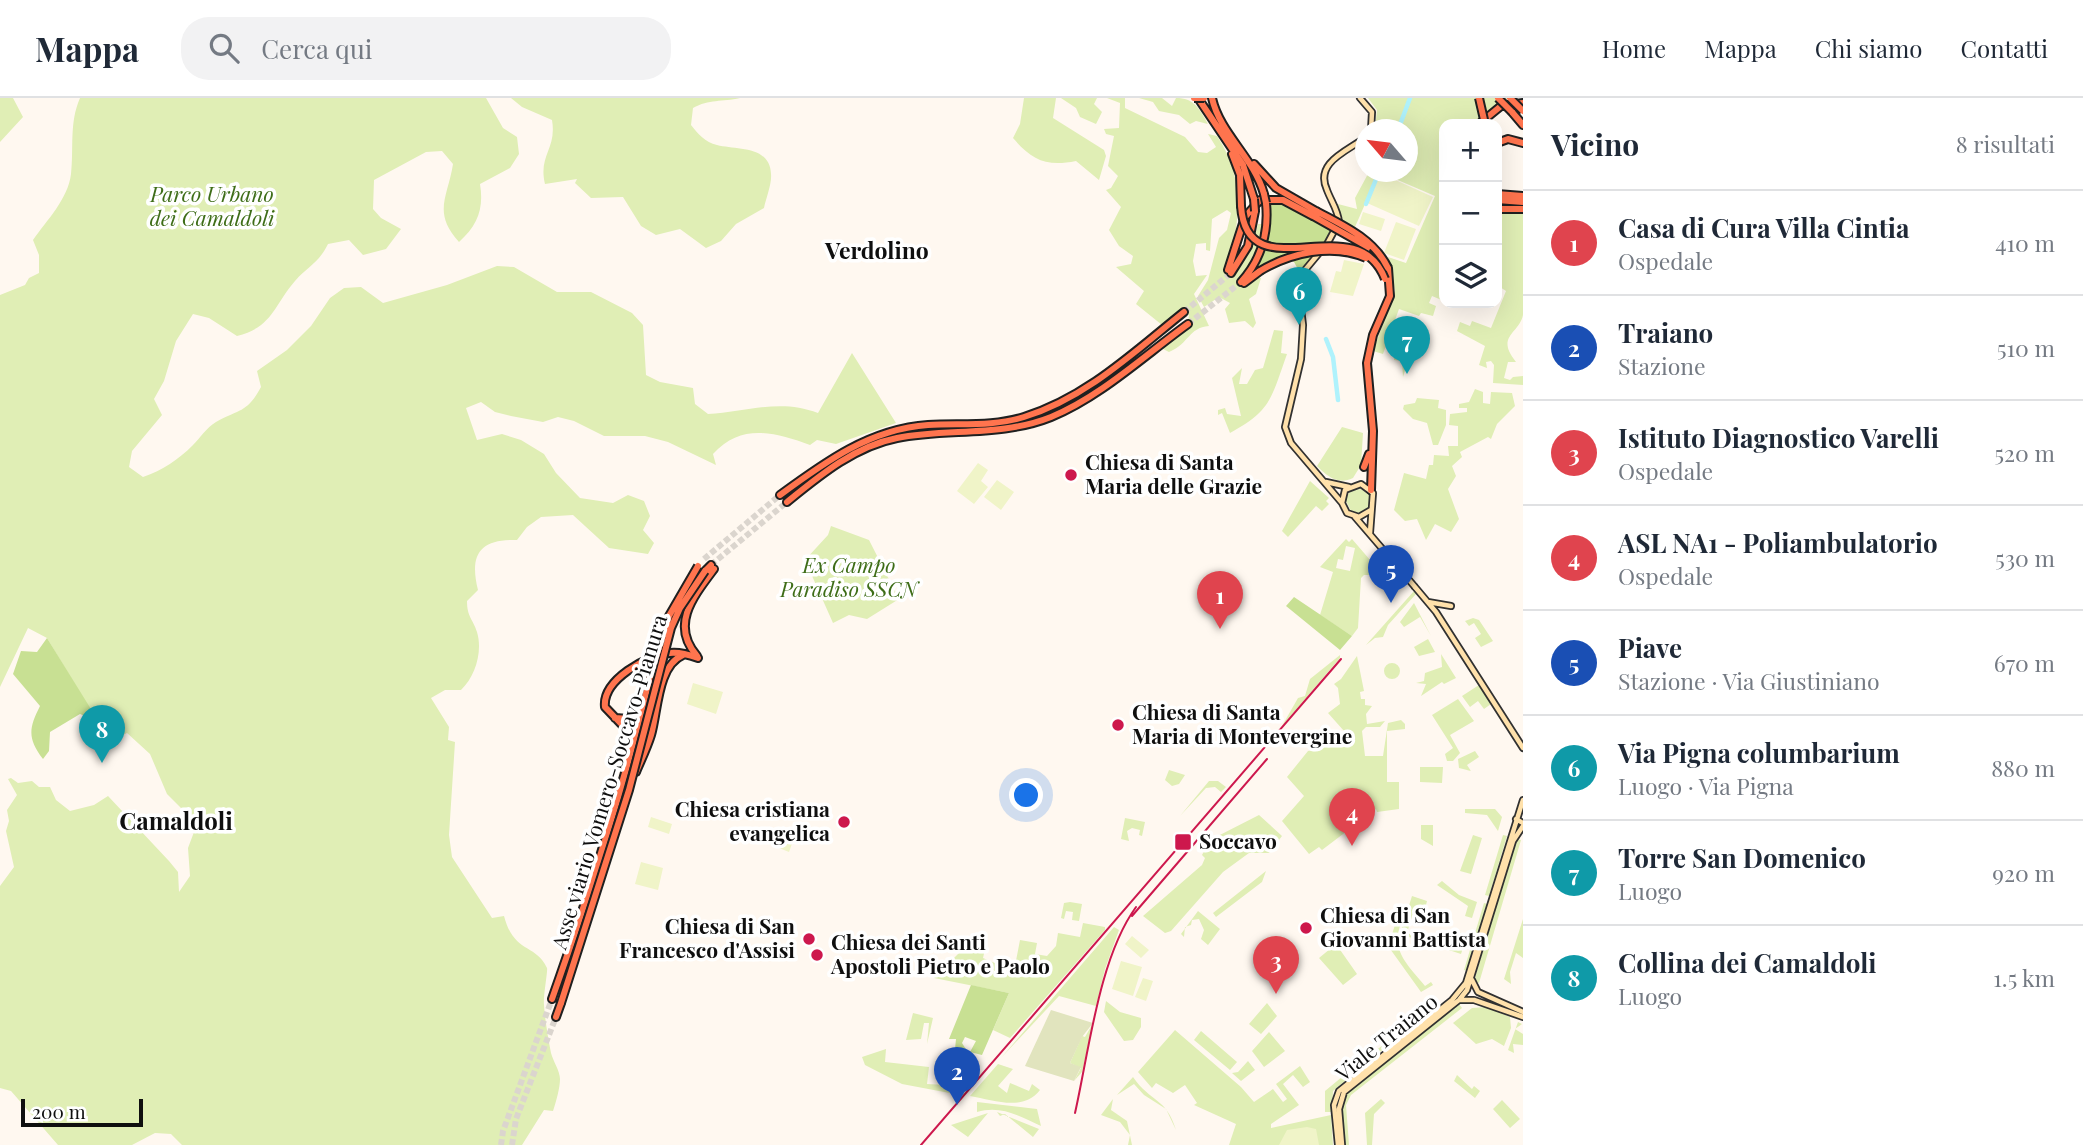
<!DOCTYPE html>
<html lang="it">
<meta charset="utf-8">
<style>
:root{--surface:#fff;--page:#f2f2f3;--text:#1f2937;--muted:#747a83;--line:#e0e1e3;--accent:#cd184d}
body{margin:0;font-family:"Playfair Display",serif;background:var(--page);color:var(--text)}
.controls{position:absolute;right:21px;top:21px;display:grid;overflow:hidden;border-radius:14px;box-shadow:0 7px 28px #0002}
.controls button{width:63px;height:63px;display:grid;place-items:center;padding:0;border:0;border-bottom:2px solid var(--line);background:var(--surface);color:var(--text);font:35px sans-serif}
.compass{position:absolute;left:1355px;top:21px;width:63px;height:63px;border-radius:50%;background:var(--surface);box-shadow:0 7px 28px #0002;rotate:298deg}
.scale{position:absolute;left:21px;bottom:18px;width:122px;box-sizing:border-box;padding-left:7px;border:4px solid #0f0f0f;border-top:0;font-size:19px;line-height:24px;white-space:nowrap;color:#0f0f0f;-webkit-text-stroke:5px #fff;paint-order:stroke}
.you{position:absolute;left:1027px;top:698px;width:24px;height:24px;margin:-18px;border:5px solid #fff;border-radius:50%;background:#1a73e8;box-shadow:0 0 0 10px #1a73e833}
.badge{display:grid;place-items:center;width:46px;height:46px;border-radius:50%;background:var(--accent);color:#fff;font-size:23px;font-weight:700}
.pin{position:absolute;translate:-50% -58px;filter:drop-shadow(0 2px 4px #0008)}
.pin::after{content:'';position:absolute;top:37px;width:24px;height:21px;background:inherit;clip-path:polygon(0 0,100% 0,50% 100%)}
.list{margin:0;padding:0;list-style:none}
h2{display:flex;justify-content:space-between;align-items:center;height:91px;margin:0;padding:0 28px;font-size:30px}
h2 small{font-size:23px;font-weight:400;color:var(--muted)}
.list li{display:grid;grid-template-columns:46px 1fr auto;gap:21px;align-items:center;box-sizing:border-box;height:105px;padding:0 28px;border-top:2px solid var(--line)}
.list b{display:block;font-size:26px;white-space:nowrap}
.list p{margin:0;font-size:23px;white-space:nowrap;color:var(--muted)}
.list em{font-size:23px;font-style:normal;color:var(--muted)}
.icon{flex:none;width:38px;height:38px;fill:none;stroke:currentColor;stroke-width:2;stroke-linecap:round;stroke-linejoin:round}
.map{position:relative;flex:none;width:1523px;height:1047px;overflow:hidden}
header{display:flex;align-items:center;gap:42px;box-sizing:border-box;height:98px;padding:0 35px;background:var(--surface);border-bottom:2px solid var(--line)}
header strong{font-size:33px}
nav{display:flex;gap:38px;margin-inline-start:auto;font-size:24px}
.search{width:490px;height:63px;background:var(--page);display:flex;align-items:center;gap:18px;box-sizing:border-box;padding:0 24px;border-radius:28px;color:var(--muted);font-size:26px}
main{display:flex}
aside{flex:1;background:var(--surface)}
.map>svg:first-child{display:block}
.green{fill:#e0eeb5;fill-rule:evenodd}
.forest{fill:#c8e093}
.cemetery{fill:#e1e4be}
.pitch{fill:#f0f4c8}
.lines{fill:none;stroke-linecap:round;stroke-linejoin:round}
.canal{stroke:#aff2fc;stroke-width:4.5}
.highway-tunnel{stroke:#dbd5ce;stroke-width:6;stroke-dasharray:6 3;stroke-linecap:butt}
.secondary-casing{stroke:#313131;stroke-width:8}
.highway-casing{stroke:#202020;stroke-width:10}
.secondary{stroke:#ffe1ab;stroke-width:4.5}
.highway{stroke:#ff744e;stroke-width:6}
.rail{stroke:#cd184d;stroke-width:2}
.secondary-bridge-casing{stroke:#313131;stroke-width:8;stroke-linecap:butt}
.highway-bridge-casing{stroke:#202020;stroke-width:10;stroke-linecap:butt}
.secondary-bridge{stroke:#ffe1ab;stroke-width:4.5}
.highway-bridge{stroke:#ff744e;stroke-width:6}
.poi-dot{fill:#cd184d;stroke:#fff;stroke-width:2.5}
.labels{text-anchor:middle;stroke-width:7;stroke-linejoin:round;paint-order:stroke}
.park-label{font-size:21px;font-style:italic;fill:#3e6d18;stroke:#fff}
.poi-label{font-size:21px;font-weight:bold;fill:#0f0f0f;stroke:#fff;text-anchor:start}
.street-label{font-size:21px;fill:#0f0f0f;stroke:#fff}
.neighbourhood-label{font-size:23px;font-weight:bold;fill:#0f0f0f;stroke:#fff}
.quarter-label{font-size:24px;font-weight:bold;fill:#0f0f0f;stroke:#fff}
</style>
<header>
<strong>Mappa</strong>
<div class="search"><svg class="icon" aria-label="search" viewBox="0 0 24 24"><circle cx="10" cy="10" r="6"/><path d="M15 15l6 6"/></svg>Cerca qui</div>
<nav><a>Home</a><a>Mappa</a><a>Chi siamo</a><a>Contatti</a></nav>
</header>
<main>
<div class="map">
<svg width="1523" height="1047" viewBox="0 0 1523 1047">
<rect width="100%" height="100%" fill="#fff8f0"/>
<path class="green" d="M 0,0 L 13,0 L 23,19 L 0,44 Z
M 80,0 L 486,0 L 503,30 L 517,39 L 519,56 L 510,70 L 480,86 C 484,110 478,127 459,144 C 432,114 448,99 453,66 L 442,53 L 426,54 L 374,82 L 373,111 L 381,120 L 401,131 L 386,151 L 363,157 L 349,142 L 328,146 C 318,166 308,168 295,183 C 274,207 273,229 237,238 L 209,220 L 193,216 L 176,243 L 164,283 L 154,301 L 162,317 L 132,353 L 129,369 L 143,379 C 163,372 178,362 193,347 C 200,340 207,329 216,324 C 239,311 247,315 261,289 L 257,273 L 287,252 L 311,228 L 330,200 L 344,190 L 361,189 L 383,205 L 447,187 L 497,168 L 514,169 L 557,194 L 591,194 L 632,215 L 643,227 L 646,277 L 660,284 L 693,290 L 695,306 L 708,316 C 747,314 780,300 818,315 L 852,255 L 896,325 L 836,346 L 817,342 L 810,347 C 774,334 741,325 713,356 L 716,367 L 668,344 L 645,338 L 604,338 L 574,323 L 558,319 L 543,324 L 511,318 L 495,314 L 481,304 L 466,310 L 477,342 L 502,336 L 521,342 L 544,356 L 556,375 L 580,400 L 613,405 L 628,397 L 644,403 L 650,418 L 643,432 L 654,445 L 648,456 L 609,450 L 573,417 L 541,419 L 527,429 L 517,442 C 480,441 469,456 478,492 L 467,503 C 467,519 473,521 477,534 C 483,554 475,579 461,592 L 445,592 L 431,600 L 449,629 L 448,642 L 455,644 L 449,737 L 452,759 L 492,820 L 504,818 C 514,856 535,845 547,870 C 548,873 543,898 544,907 C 545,922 548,940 551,955 C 553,963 560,973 560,981 C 560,990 556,1004 553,1013 L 544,1012 L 522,1047 L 182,1047 L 171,1036 L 155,1035 L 132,1047 L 58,1047 L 11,993 L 0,990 L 0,788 L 14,769 L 6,733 L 9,723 L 7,712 L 17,697 L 8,681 L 11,680 L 18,685 L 32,683 L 39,689 L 50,689 L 56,702 L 70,713 L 94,707 L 108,698 L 169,763 L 178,774 L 179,794 L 190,778 L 188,750 L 197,726 L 167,696 L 150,656 L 127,635 L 121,638 L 94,618 L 47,540 L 28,530 L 0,589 L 0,197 L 25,187 L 29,180 L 39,175 L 39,157 L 33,142 C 47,122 68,101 71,76 C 74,50 69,25 80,0 Z
M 511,0 L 740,0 C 722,4 709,1 693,10 L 691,27 C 698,36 705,44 717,47 C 736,52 770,47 771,76 C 772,86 766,100 764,110 L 736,126 L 721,143 L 706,150 L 680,131 L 656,137 L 641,128 L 623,99 L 591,100 L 575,85 L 577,81 L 545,86 C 538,57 557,51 552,22 L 522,9 Z
M 1024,0 L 1056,0 L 1053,20 L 1104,52 L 1106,58 L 1099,82 L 1076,63 C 1046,69 1032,62 1013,40 L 1020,26 Z
M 1061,0 L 1097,0 L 1094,6 L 1102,14 L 1096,26 L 1080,19 L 1076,10 Z
M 1107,0 L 1125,0 L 1125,10 L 1185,39 L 1198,54 L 1207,55 L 1216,49 L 1208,36 L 1217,38 C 1246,81 1240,124 1227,172 L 1233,177 L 1251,152 L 1258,126 L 1263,126 L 1256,158 L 1239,182 L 1245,190 L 1257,180 L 1261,180 L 1256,196 L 1249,201 L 1256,225 L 1253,230 L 1245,223 L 1229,225 L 1225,211 L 1230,205 L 1219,199 L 1204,209 L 1198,198 L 1208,182 L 1219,140 L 1227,132 L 1231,115 L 1227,112 L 1212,121 L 1210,153 L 1206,152 L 1206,145 L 1196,146 L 1193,163 L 1196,178 L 1207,177 L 1194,196 L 1209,228 C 1188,230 1190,245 1169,254 L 1161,250 L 1187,231 L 1189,217 L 1180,212 L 1162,227 L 1136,206 L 1144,193 L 1116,169 L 1131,166 L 1133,158 L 1119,148 L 1109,132 L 1121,109 L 1106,92 L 1111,90 L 1118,78 L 1108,68 L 1114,38 L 1106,36 L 1104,31 L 1119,30 L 1120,5 Z
M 1139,0 L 1162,0 L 1172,8 L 1176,0 C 1194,0 1199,10 1208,26 L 1196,23 L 1190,26 L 1179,17 L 1159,13 L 1153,4 Z
M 1368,0 L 1509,0 L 1482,18 L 1476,26 L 1444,26 L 1444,203 L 1432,198 L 1429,205 L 1436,208 L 1433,218 L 1421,215 L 1419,218 L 1399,211 L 1383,256 L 1373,253 L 1395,193 L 1388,159 L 1406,165 L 1435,98 L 1379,74 L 1355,129 L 1342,122 L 1338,106 L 1357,111 L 1355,100 L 1369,74 L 1408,74 L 1408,32 L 1375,31 L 1377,12 Z
M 1523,113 C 1523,139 1523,194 1523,217 C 1519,236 1495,238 1516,264 L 1508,264 L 1504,280 L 1510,282 L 1513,279 L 1523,278 L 1523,287 L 1493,285 L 1494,267 L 1491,263 L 1486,264 L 1487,270 L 1479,267 L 1485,248 L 1457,233 L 1460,224 L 1470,228 L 1472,223 L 1491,230 L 1506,193 L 1497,187 L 1497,114 Z
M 1274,232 L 1283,233 L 1281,255 L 1287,256 C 1271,301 1271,313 1230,335 L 1222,315 L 1218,317 L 1218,312 L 1225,310 L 1227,316 L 1241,318 L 1232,280 L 1242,270 L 1239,286 L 1247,286 L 1255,272 L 1263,270 Z
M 1394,249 L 1411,253 L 1403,279 L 1402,263 L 1394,262 Z
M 1475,291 L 1483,294 L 1483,305 L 1490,306 L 1491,294 L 1512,295 L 1515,308 L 1497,326 L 1491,341 L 1488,339 L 1460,354 L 1462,359 L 1452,368 L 1456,378 L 1448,391 L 1459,421 L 1451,434 L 1435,426 L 1426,442 L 1417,421 L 1405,423 L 1394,412 L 1404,375 L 1426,381 L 1429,367 L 1433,367 L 1434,357 L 1449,358 L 1448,348 L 1458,348 L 1458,328 L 1449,327 L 1450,316 L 1467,314 L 1467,310 L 1459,310 L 1459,306 L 1469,304 Z
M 1417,300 L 1439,302 L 1438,310 L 1446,312 L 1446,327 L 1438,347 L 1433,347 L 1427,325 L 1413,321 L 1403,311 L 1404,307 L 1415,305 Z
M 1342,329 L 1363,335 L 1361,367 L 1353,380 C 1338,387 1328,379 1317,368 Z
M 1310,383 L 1329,400 L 1326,403 L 1329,406 L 1322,413 L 1316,408 L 1288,439 L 1282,433 Z
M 1361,391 L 1370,397 L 1370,408 L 1363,415 L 1352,415 L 1345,401 L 1351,392 Z
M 831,428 L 869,442 L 899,501 L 867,521 L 849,517 L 833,525 L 805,462 L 828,437 Z
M 1346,441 L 1349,444 L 1352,441 L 1383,477 L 1364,477 L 1361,480 L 1358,530 L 1352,538 L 1320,517 L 1333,474 L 1320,469 ZM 1346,448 L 1355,450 L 1350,473 L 1336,470 L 1338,461 L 1343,462 Z
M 1414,493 L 1416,496 L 1388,527 L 1383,539 L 1375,540 L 1366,547 Z
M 1414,505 L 1431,538 L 1420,519 L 1404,529 L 1400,524 Z
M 1473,520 L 1479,522 L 1493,543 L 1481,549 L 1475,540 L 1481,536 L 1474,525 L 1469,528 L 1465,523 Z
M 1428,541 L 1435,554 L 1419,558 L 1414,549 Z
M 1441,556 L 1456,580 L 1444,586 L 1442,584 L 1421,598 L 1426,586 L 1416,585 L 1424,583 L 1425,575 L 1442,569 Z
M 1340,557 L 1340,560 L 1282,628 L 1298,600 L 1305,598 L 1310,581 Z
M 1357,558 L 1364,593 L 1360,594 L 1361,601 L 1365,601 L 1365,607 L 1372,608 L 1366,616 L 1367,626 L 1385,623 L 1380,629 L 1366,629 L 1362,633 L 1365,658 L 1383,658 L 1388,625 L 1401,622 L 1405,626 L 1405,631 L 1387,633 L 1387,684 L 1399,684 L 1399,711 L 1377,714 L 1376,711 L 1322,752 L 1319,749 L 1309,756 L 1282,723 L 1304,698 L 1287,679 L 1308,653 L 1325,649 L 1344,633 L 1328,615 L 1340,606 L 1338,590 L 1334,586 L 1341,581 Z
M1384 573a8 8 0 1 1 16 0a8 8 0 1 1-16 0Z
M 1479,587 L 1491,606 L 1484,611 L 1478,603 L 1470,609 L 1462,598 Z
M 1458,601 L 1474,623 L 1450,637 L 1460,655 L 1453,663 L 1447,663 L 1445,656 L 1453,650 L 1432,617 Z
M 1475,653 L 1479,659 L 1467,667 L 1471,673 L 1459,670 L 1458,661 Z
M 1420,669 L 1443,669 L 1442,685 L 1420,684 Z
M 1169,672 L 1185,677 L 1179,686 L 1172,688 L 1165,682 Z
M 1209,683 L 1218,683 L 1226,689 L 1221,694 L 1215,689 L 1206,690 L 1180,718 Z
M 1465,711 L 1495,711 L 1502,719 L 1498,733 L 1487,717 L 1465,715 Z
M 1259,717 L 1282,738 L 1269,755 L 1249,755 L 1223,774 L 1171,833 L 1165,835 L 1143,818 L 1202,767 L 1205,760 L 1202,757 L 1210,742 Z
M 1125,720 L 1145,724 L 1142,738 L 1139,737 L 1140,732 L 1132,730 L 1127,733 L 1129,743 L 1121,741 Z
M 1421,727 L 1433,727 L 1433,748 L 1421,741 Z
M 1473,737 L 1482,740 L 1471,776 L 1460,773 Z
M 1503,737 L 1507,738 L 1489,798 L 1485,797 Z
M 1516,741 L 1521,742 L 1479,885 L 1474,883 Z
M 1266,773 L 1262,784 L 1216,819 L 1213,815 Z
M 1442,783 L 1459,797 L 1477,804 L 1472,820 L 1465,818 L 1468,808 L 1437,787 Z
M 1412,798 L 1427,803 L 1425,811 L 1415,808 L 1407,835 L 1448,848 L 1451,837 L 1457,839 L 1458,834 L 1467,837 L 1461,856 L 1400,836 Z
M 1070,804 L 1082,806 L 1079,823 L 1072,822 L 1073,814 L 1066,813 L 1064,821 L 1061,820 L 1064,805 Z
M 1484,805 L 1487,806 L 1468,873 L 1464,872 Z
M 1198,813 L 1220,831 L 1208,847 L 1201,841 L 1204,832 L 1199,821 L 1192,822 L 1191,827 L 1185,829 L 1184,839 L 1181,836 Z
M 1523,821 L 1523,860 L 1516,855 L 1510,874 L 1511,886 L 1504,881 Z
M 1083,825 L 1105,829 L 1105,832 L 1010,940 L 993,932 L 1009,895 L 934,880 L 968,846 L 985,851 L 983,860 L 1014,873 L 1020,842 L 1037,845 L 1035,856 L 1047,858 L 1056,848 L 1058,835 L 1080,839 Z
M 1395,827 L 1400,828 C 1391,854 1410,869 1425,888 L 1431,884 L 1433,887 L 1421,894 L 1388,848 Z
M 1114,829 L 1119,832 L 1105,871 L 1096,908 L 1059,898 L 1001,960 Z
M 1336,846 L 1357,876 L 1343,887 L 1319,860 Z
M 1106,903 L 1120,914 L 1141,920 L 1141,929 L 1133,942 L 1124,943 L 1104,914 Z
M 1267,905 L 1277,918 L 1261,936 L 1249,926 Z
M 1459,906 L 1462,910 L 1351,997 L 1346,1007 L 1349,1047 L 1344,1047 L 1340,1007 L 1347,994 Z
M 1486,909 L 1510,919 L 1511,930 L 1504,948 L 1492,941 L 1476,946 L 1453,925 L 1472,910 Z
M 913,915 L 933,920 L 927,946 L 929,925 L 924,925 L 921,941 L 906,942 Z
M 1415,922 L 1417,925 L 1358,971 L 1356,968 Z
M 1518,924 L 1522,926 L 1515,931 L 1523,936 L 1523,947 L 1513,946 L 1514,955 L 1508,952 Z
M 1093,925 L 1082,974 L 1074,983 L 1081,970 L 1070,965 L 1082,938 L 1085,939 Z
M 1175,932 L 1241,989 L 1254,1004 L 1273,991 L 1283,1004 L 1287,1001 L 1276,986 L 1300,968 L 1310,984 L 1303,989 L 1293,977 L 1283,986 L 1299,1007 L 1271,1026 L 1271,1030 L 1331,1017 L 1333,1047 L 1229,1047 L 1236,1026 L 1194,1007 L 1197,1005 L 1185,987 L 1173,995 L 1156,985 L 1152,990 L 1138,974 Z
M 1201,933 L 1237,964 L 1230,972 L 1194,942 Z
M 1269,934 L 1285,953 L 1264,969 L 1252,953 Z
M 886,951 L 885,964 L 929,969 L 927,986 L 966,988 L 967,980 L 970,980 L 960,997 L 902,986 L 865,967 L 862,959 Z
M 1248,963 L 1255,972 L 1241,983 L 1232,975 L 1238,974 Z
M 998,966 L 1013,971 L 998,988 L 1007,995 L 1010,985 L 1029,993 L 1032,986 L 1040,992 C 1023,1014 994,1002 970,998 Z
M 1348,974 L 1351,978 L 1333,993 L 1332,1014 L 1325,1014 L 1325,993 Z
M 1457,977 L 1472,991 L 1474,988 L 1480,993 L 1475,1000 L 1454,983 Z
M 1133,979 C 1151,1005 1166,999 1176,1032 L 1166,1011 L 1144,997 L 1134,986 L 1117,997 Z
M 1113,1001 L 1111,1012 L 1127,1023 L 1132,1047 L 1128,1047 L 1130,1037 L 1120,1024 L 1101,1017 Z
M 1381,1001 L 1385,1005 L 1374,1016 L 1372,1047 L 1367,1047 L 1365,1015 Z
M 1502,1002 L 1520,1021 L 1510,1030 L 1493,1011 Z
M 977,1004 L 1037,1011 L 1041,1028 C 1019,1018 1001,1007 977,1014 Z
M 997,1014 L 1039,1031 L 1033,1039 L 1005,1016 L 1000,1018 Z
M 988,1015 L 968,1039 L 951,1027 Z"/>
<path class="forest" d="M 1270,104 L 1285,106 L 1331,132 L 1329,140 L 1299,173 L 1294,164 L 1282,158 L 1255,173 L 1269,133 Z
M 1294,499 L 1352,538 L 1340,552 L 1286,508 Z
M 47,540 L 94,616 L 87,619 L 80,616 L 50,634 L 49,653 L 43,661 C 27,640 29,630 40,608 L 13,576 L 21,553 L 37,554 Z
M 971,887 L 1009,895 L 982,957 L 970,954 L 976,943 L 965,939 L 962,945 L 967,953 L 955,951 L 956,941 L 949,941 Z"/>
<path class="cemetery" d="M 1051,912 L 1093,925 L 1082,939 L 1070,965 L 1081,969 L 1074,983 L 1025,968 Z"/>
<path class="pitch" d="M 1380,75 L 1433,99 L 1419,128 L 1367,105 Z
M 1363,114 L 1385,121 L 1381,133 L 1359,126 Z
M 1396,124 L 1416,131 L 1404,162 L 1384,155 Z
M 1344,162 L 1364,166 L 1353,198 L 1330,194 L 1336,173 L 1341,174 Z
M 978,365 L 988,372 L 981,383 L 988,389 L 974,406 L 957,393 Z
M 997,382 L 1014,394 L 1001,412 L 984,399 Z
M 693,585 L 723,594 L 716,616 L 687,606 Z
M 651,719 L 672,726 L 669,736 L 648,729 Z
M 773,735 L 793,743 L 789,754 L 769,746 Z
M 641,764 L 663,770 L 658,792 L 635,786 Z
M 1132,838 L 1149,852 L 1141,860 L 1125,846 Z
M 1121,863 L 1142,869 L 1133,898 L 1112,891 Z
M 1143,880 L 1153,883 L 1146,903 L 1135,899 Z
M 1307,1029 L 1316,1031 L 1319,1047 L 1279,1047 L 1287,1032 Z"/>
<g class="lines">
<path class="canal" d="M 1398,32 L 1410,0
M 1366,106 L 1379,74
M 1326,241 L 1333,259 L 1338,302"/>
<path class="highway-tunnel" d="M 1184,214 L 1231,175
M 1188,226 L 1241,184
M 704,461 L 780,397
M 711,467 L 787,404
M 501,1047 L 503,1033 L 552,901
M 512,1047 L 516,1021 L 556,919"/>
<g class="secondary-casing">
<path id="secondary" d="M 1360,0 L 1372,14 L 1371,32
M 1326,148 L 1339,124 C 1338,112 1331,103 1327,92 C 1314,64 1348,53 1366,39
M 1320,154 L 1305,172 L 1298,187 L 1303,227 L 1301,261 L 1285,329 L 1291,345 L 1342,405
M 1326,384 L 1349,389
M 1355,419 L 1404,476
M 1370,435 L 1373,395 L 1361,386 L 1345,392 L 1342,405 L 1347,415 L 1359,419 L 1371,412
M 1415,489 L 1436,514 L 1523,650
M 1428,504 L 1451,508
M 1516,721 L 1523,725
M 1472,882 L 1478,894 L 1523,914
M 1460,902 L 1474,902 L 1523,919
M 1338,1047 L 1334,1007 L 1339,993 L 1452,902 L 1466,885 L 1523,702
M 1342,1047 L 1339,1011 L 1344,994 L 1459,902 L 1467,892 L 1513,743 L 1523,728"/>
</g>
<g class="highway-casing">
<path id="highway" d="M 1198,0 L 1243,67 L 1254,101
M 1212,0 C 1220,36 1254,60 1264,96
M 1512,14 L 1523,27
M 1479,26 L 1501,8 L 1523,5
M 1497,45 L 1508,41 L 1523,45
M 1232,56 L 1240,77 L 1241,108
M 1254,66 L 1276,90 L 1316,113
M 1497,96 L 1523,98
M 1497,102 L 1523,104
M 1497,111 L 1523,111
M 1228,172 L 1245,119 L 1260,102 L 1283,102 L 1313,118
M 1231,175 L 1248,148 L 1255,113
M 1241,184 C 1261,162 1269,134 1266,105
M 1244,185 L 1260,173
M 1364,369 L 1369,356
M 1371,392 L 1373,333 L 1367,265 L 1373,237 L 1390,198 L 1388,170
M 780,397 C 825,364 870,331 928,327 C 960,325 993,329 1024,319 C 1086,300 1134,254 1184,214
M 787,404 C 819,378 855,348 897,340 C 948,330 1001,339 1051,319 C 1100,299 1145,257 1188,226
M 705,473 L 711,467
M 697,558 C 670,527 693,499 714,471
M 615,620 L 629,621 L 642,607
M 630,652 L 627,632 L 605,609 C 602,582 647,557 670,555 C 680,554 689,557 698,560
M 636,674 C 641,662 647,650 651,637 C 658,614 657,568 683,557
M 552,901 C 590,793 625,686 651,574
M 556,919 L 561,905"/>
</g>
<use href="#secondary" class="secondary"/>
<use href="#highway" class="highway"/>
<path class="rail" d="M 1132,818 L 1267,661
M 1075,1015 C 1089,953 1099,860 1136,809
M 921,1047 L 1341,561"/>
<g class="secondary-bridge-casing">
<path id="secondary-bridge" d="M 1404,476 L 1415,489"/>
</g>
<g class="highway-bridge-casing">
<path id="highway-bridge" d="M 1194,0 L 1204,0
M 1479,0 L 1485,26
M 1498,0 L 1512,14
M 1510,0 L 1523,13
M 1264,96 L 1266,105
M 1254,101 L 1255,113
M 1241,108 C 1247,196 1356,106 1385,181
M 1316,113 C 1343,127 1374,141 1388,170
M 1313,118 L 1368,149
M 1260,173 C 1290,155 1332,145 1366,160
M 651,574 L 669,518 L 698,468
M 561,905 L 629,692 L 671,530 L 680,510 L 705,473"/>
</g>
<use href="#secondary-bridge" class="secondary-bridge"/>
<use href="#highway-bridge" class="highway-bridge"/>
</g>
<g class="poi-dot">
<circle cx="1071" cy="377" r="7"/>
<circle cx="1118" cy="627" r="7"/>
<circle cx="844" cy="724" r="7"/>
<rect x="1174" y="735" width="18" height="18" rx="3.5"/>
<circle cx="1306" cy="830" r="7"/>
<circle cx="809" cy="841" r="7"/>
<circle cx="817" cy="857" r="7"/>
</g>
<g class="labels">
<g class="park-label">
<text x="212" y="104">Parco Urbano<tspan x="212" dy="24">dei Camaldoli</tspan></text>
<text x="849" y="475">Ex Campo<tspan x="849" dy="24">Paradiso SSCN</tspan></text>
</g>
<g class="poi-label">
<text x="1085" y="372">Chiesa di Santa<tspan x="1085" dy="24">Maria delle Grazie</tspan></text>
<text x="1132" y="622">Chiesa di Santa<tspan x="1132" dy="24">Maria di Montevergine</tspan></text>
<text x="830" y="719" text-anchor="end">Chiesa cristiana<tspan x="830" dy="24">evangelica</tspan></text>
<text x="1199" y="751">Soccavo</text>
<text x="1320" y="825">Chiesa di San<tspan x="1320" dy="24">Giovanni Battista</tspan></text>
<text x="795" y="836" text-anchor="end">Chiesa di San<tspan x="795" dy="24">Francesco d'Assisi</tspan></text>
<text x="831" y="852">Chiesa dei Santi<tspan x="831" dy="24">Apostoli Pietro e Paolo</tspan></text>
</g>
<g class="street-label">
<text transform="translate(610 684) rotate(-73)" y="7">Asse viario Vomero-Soccavo-Pianura</text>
<text transform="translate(1387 940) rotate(-39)" y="7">Viale Traiano</text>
</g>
<g class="neighbourhood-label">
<text x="877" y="161">Verdolino</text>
</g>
<g class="quarter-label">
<text x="176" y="732">Camaldoli</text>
</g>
</g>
</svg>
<div class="controls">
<button>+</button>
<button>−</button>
<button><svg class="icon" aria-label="layers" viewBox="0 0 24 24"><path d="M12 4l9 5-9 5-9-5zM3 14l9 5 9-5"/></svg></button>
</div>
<svg class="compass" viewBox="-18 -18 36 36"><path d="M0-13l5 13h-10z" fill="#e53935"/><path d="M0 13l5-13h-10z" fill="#747a83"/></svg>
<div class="scale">200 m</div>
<div class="you"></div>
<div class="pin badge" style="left:1220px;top:531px;background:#e0444e">1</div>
<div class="pin badge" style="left:957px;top:1007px;background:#1a4fb4">2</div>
<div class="pin badge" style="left:1276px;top:896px;background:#e0444e">3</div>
<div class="pin badge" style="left:1352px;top:748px;background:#e0444e">4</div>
<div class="pin badge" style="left:1391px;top:505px;background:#1a4fb4">5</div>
<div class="pin badge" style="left:1299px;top:227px;background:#0f9aa8">6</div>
<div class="pin badge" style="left:1407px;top:276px;background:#0f9aa8">7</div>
<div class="pin badge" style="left:102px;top:665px;background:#0f9aa8">8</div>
</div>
<aside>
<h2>Vicino<small>8 risultati</small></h2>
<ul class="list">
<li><span class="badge" style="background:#e0444e">1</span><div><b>Casa di Cura Villa Cintia</b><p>Ospedale</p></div><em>410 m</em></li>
<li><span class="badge" style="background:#1a4fb4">2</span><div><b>Traiano</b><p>Stazione</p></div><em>510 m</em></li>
<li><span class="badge" style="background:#e0444e">3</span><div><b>Istituto Diagnostico Varelli</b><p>Ospedale</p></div><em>520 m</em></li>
<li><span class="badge" style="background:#e0444e">4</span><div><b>ASL NA1 - Poliambulatorio</b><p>Ospedale</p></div><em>530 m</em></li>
<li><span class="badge" style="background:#1a4fb4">5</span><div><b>Piave</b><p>Stazione · Via Giustiniano</p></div><em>670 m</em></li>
<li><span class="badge" style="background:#0f9aa8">6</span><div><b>Via Pigna columbarium</b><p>Luogo · Via Pigna</p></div><em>880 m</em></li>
<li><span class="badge" style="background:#0f9aa8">7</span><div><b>Torre San Domenico</b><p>Luogo</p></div><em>920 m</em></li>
<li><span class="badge" style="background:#0f9aa8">8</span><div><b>Collina dei Camaldoli</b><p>Luogo</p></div><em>1.5 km</em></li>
</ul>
</aside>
</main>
